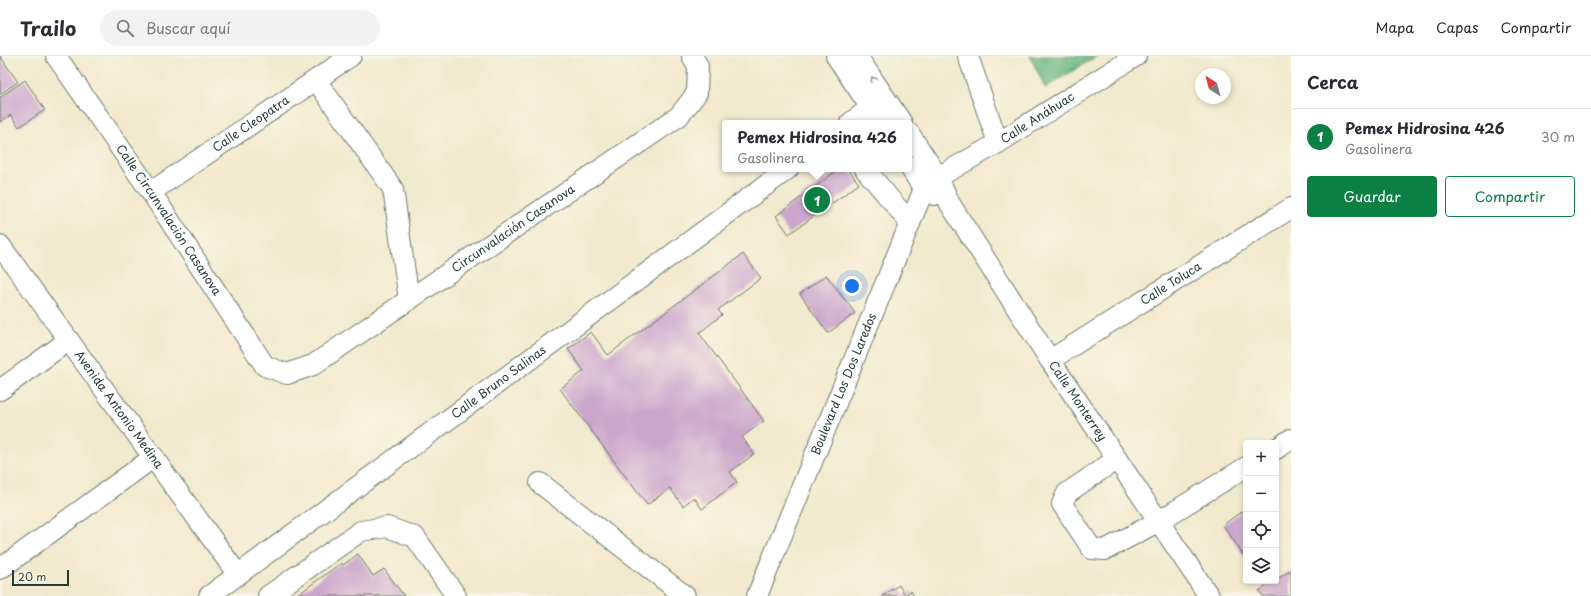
<!DOCTYPE html>
<html lang="es">
<meta charset="utf-8">
<style>
:root{--surface:#fff;--page:#f2f2f3;--text:#2b2b33;--muted:#7c7c81;--line:#e1e1e2;--accent:#0b8043}
body{margin:0;font-family:"Playpen Sans",sans-serif;background:var(--page);color:var(--text)}
.controls{position:absolute;right:12px;bottom:12px;display:grid;overflow:hidden;border-radius:4px;box-shadow:0 2px 6px #0003}
.controls button{width:36px;height:36px;display:grid;place-items:center;padding:0;border:0;border-bottom:1px solid var(--line);background:var(--surface);color:var(--text);font:20px sans-serif}
.compass{position:absolute;left:1195px;top:12px;width:36px;height:36px;border-radius:50%;background:var(--surface);box-shadow:0 2px 6px #0003;rotate:324deg}
.scale{position:absolute;left:12px;bottom:10px;width:57px;box-sizing:border-box;padding-left:4px;border:2px solid #1f3d34;border-top:0;font-size:11px;line-height:14px;white-space:nowrap;color:#1f3d34;-webkit-text-stroke:3px #fcf5e5;paint-order:stroke}
.you{position:absolute;left:852px;top:230px;width:14px;height:14px;margin:-10px;border:3px solid #fff;border-radius:50%;background:#1a73e8;box-shadow:0 0 0 6px #1a73e833}
.badge{display:grid;place-items:center;width:26px;height:26px;border-radius:50%;background:var(--accent);color:#fff;font-size:13px;font-weight:700}
.pin{position:absolute;translate:-50% -50%;border:2px solid #fff;box-shadow:0 1px 4px #0006}
.popup{position:absolute;left:722px;top:64px;width:190px;height:52px;box-sizing:border-box;display:grid;place-content:center;border-radius:4px;background:var(--surface);filter:drop-shadow(0 1px 3px #0005);font-size:13px;white-space:nowrap;color:var(--muted)}
.popup b{font-size:15px;color:var(--text)}
.popup::after{content:'';position:absolute;left:50%;top:100%;margin-left:-8px;border:8px solid transparent;border-top-color:var(--surface)}
.list{margin:0;padding:0;list-style:none}
h2{display:flex;justify-content:space-between;align-items:center;height:52px;margin:0;padding:0 16px;font-size:17px}
h2 small{font-size:13px;font-weight:400;color:var(--muted)}
.list li{display:grid;grid-template-columns:26px 1fr auto;gap:12px;align-items:center;box-sizing:border-box;height:56px;padding:0 16px;border-top:1px solid var(--line)}
.list b{display:block;font-size:15px;white-space:nowrap}
.list p{margin:0;font-size:13px;white-space:nowrap;color:var(--muted)}
.list em{font-size:13px;font-style:normal;color:var(--muted)}
.actions{display:flex;gap:8px;padding:12px 16px}
.actions a{flex:1;padding:9px 0;border:1px solid var(--accent);border-radius:4px;text-align:center;font-size:14px;color:var(--accent)}
.actions .main{background:var(--accent);color:#fff}
.icon{flex:none;width:22px;height:22px;fill:none;stroke:currentColor;stroke-width:2;stroke-linecap:round;stroke-linejoin:round}
.map{position:relative;flex:none;width:1291px;height:540px;overflow:hidden}
header{display:flex;align-items:center;gap:24px;box-sizing:border-box;height:56px;padding:0 20px;background:var(--surface);border-bottom:1px solid var(--line)}
header strong{font-size:19px}
nav{display:flex;gap:22px;margin-inline-start:auto;font-size:14px}
.search{width:280px;height:36px;background:var(--page);display:flex;align-items:center;gap:10px;box-sizing:border-box;padding:0 14px;border-radius:22px;color:var(--muted);font-size:15px}
main{display:flex}
aside{flex:1;background:var(--surface)}
.map>svg:first-child{display:block}
.forest{fill:url(#forest-crowns);stroke:#427a5a}
.building{fill:#cba6cc}
.lines{fill:none;stroke-linecap:round;stroke-linejoin:round}
.minor-casing{stroke:#68796a;stroke-width:22}
.minor{stroke:#fff;stroke-width:20}
.oneway{stroke:#8f9e9a}
.labels{text-anchor:middle;stroke-width:3;stroke-linejoin:round;paint-order:stroke}
.street-label{font-size:12px;fill:#1f3d34;stroke:#fcf5e5}
</style>
<header>
<strong>Trailo</strong>
<div class="search"><svg class="icon" aria-label="search" viewBox="0 0 24 24"><circle cx="10" cy="10" r="6"/><path d="M15 15l6 6"/></svg>Buscar aquí</div>
<nav><a>Mapa</a><a>Capas</a><a>Compartir</a></nav>
</header>
<main>
<div class="map">
<svg width="1291" height="540" viewBox="0 0 1291 540">
<defs>
<pattern id="forest-crowns" width="20" height="18" patternUnits="userSpaceOnUse"><rect width="20" height="18" fill="#66b681"/><path d="M2 6a3 3 0 1 1 6 0M12 15a3 3 0 1 1 6 0" fill="none" stroke="#53956a"/></pattern>
</defs>
<rect width="100%" height="100%" fill="#fcf5e5"/>
<filter id="ink" filterUnits="userSpaceOnUse"><feTurbulence type="fractalNoise" baseFrequency=".025" numOctaves="2"/><feDisplacementMap in="SourceGraphic" scale="8" xChannelSelector="R" yChannelSelector="G"/><feConvolveMatrix kernelMatrix="1 2 1 2 8 2 1 2 1" color-interpolation-filters="sRGB"/></filter>
<filter id="wash" filterUnits="userSpaceOnUse"><feTurbulence type="fractalNoise" baseFrequency=".012" numOctaves="4" result="noise"/><feDisplacementMap in="SourceGraphic" scale="16" xChannelSelector="R" yChannelSelector="G"/><feGaussianBlur stdDeviation="0.9" result="paint"/><feColorMatrix in="noise" values="0 0 0 0 0 0 0 0 0 0 0 0 0 0 0 0 0 1.4 0 .05"/><feComposite in="paint" operator="in"/></filter>
<g filter="url(#wash)">
<rect width="100%" height="100%" fill="#f1e9cd"/>
<path class="forest" d="M 1030,0 L 1097,0 L 1045,32 Z"/>
<g id="blocks">
<path class="building" d="M 0,0 L 18,26 L 0,38 Z
M 25,24 L 45,54 L 19,71 L 11,59 L 0,66 L 0,41 Z
M 839,113 L 848,113 L 859,128 L 789,178 L 776,160 Z
M 743,198 L 761,222 L 718,254 L 722,259 L 699,277 L 764,365 L 742,381 L 754,398 L 730,416 L 737,426 L 702,453 L 694,441 L 683,450 L 670,432 L 647,449 L 560,333 L 584,315 L 568,293 L 591,276 L 608,299 Z
M 826,219 L 855,257 L 828,277 L 800,238 Z
M 1242,455 L 1246,461 L 1246,503 L 1223,469 Z
M 358,498 L 373,520 L 384,513 L 404,540 L 296,540 L 341,507 L 343,509 Z
M 1291,514 L 1291,540 L 1263,540 L 1259,535 Z
M 899,529 L 905,539 L 911,535 L 914,540 L 882,540 Z"/>
</g>
</g>
<g filter="url(#ink)">
<use href="#blocks" fill-opacity="0" stroke="#68796a" stroke-width="1"/>
<g class="lines">
<g class="minor-casing">
<g id="minor">
<path id="s1" d="M 56,0 L 151,136 L 265,310 L 287,318 L 313,309 L 679,60 L 697,37 L 698,10 L 692,0"/>
<path d="M 836,0 L 881,67"/>
<path d="M 857,0 L 902,67"/>
<path d="M 968,0 L 998,87"/>
<path d="M 316,24 L 393,133 L 409,244"/>
<path d="M 850,67 L 881,44"/>
<path id="s2" d="M 909,77 L 938,121 L 950,148 L 1050,304 L 1209,540"/>
<path d="M 909,110 L 924,133 L 934,139"/>
<path d="M 865,113 L 910,167"/>
<path id="s3" d="M 151,136 L 351,0"/>
<path id="s4" d="M 0,189 L 238,519"/>
<path id="s5" d="M 1050,304 L 1291,152"/>
<path d="M 0,334 L 69,284"/>
<path d="M 1276,393 L 1291,383"/>
<path d="M 1117,403 L 1067,437 L 1062,448 L 1092,493 L 1105,494 L 1159,465 L 1246,411"/>
<path d="M 540,427 L 685,540"/>
<path d="M 0,513 L 154,401"/>
<path id="s6" d="M 209,540 L 788,113"/>
<path d="M 268,540 L 361,475 L 387,471 L 415,481 L 456,540"/>
<path id="s7" d="M 757,540 L 924,133 L 938,121 L 998,87 L 1136,0"/>
</g>
</g>
<use href="#minor" class="minor"/>
</g>
<defs><path id="oneway-chevron" d="M-2-3.5L2.5 0L-2 3.5" fill="none" stroke-width="1.6" stroke-linecap="round" stroke-linejoin="round"/></defs>
<use class="oneway" href="#oneway-chevron" transform="translate(873 23) rotate(-124)"/>
</g>
<g class="labels">
<g class="street-label">
<text dy="4" stroke="none"><textPath href="#s7" startOffset="574">Calle Anáhuac</textPath></text>
<text dy="4" stroke="none"><textPath href="#s3" startOffset="121">Calle Cleopatra</textPath></text>
<text dy="4" stroke="none"><textPath href="#s1" startOffset="199">Calle Circunvalación Casanova</textPath></text>
<text dy="4" stroke="none"><textPath href="#s1" startOffset="667">Circunvalación Casanova</textPath></text>
<text dy="4" stroke="none"><textPath href="#s5" startOffset="143">Calle Toluca</textPath></text>
<text dy="4" stroke="none"><textPath href="#s6" startOffset="360">Calle Bruno Salinas</textPath></text>
<text dy="4" stroke="none"><textPath href="#s7" startOffset="229">Boulevard Los Dos Laredos</textPath></text>
<text dy="4" stroke="none"><textPath href="#s2" startOffset="317">Calle Monterrey</textPath></text>
<text dy="4" stroke="none"><textPath href="#s4" startOffset="203">Avenida Antonio Medina</textPath></text>
</g>
</g>
</svg>
<div class="controls">
<button>+</button>
<button>−</button>
<button><svg class="icon" aria-label="locate" viewBox="0 0 24 24"><circle cx="12" cy="12" r="6"/><path d="M12 2v4M12 18v4M2 12h4M18 12h4"/></svg></button>
<button><svg class="icon" aria-label="layers" viewBox="0 0 24 24"><path d="M12 4l9 5-9 5-9-5zM3 14l9 5 9-5"/></svg></button>
</div>
<svg class="compass" viewBox="-18 -18 36 36"><path d="M0-13l5 13h-10z" fill="#e53935"/><path d="M0 13l5-13h-10z" fill="#7c7c81"/></svg>
<div class="scale">20 m</div>
<div class="you"></div>
<div class="pin badge" style="left:817px;top:144px">1</div>
<div class="popup"><b>Pemex Hidrosina 426</b>Gasolinera</div>
</div>
<aside>
<h2>Cerca<small></small></h2>
<ul class="list">
<li><span class="badge">1</span><div><b>Pemex Hidrosina 426</b><p>Gasolinera</p></div><em>30 m</em></li>
</ul>
<div class="actions"><a class="main">Guardar</a><a>Compartir</a></div>
</aside>
</main>
